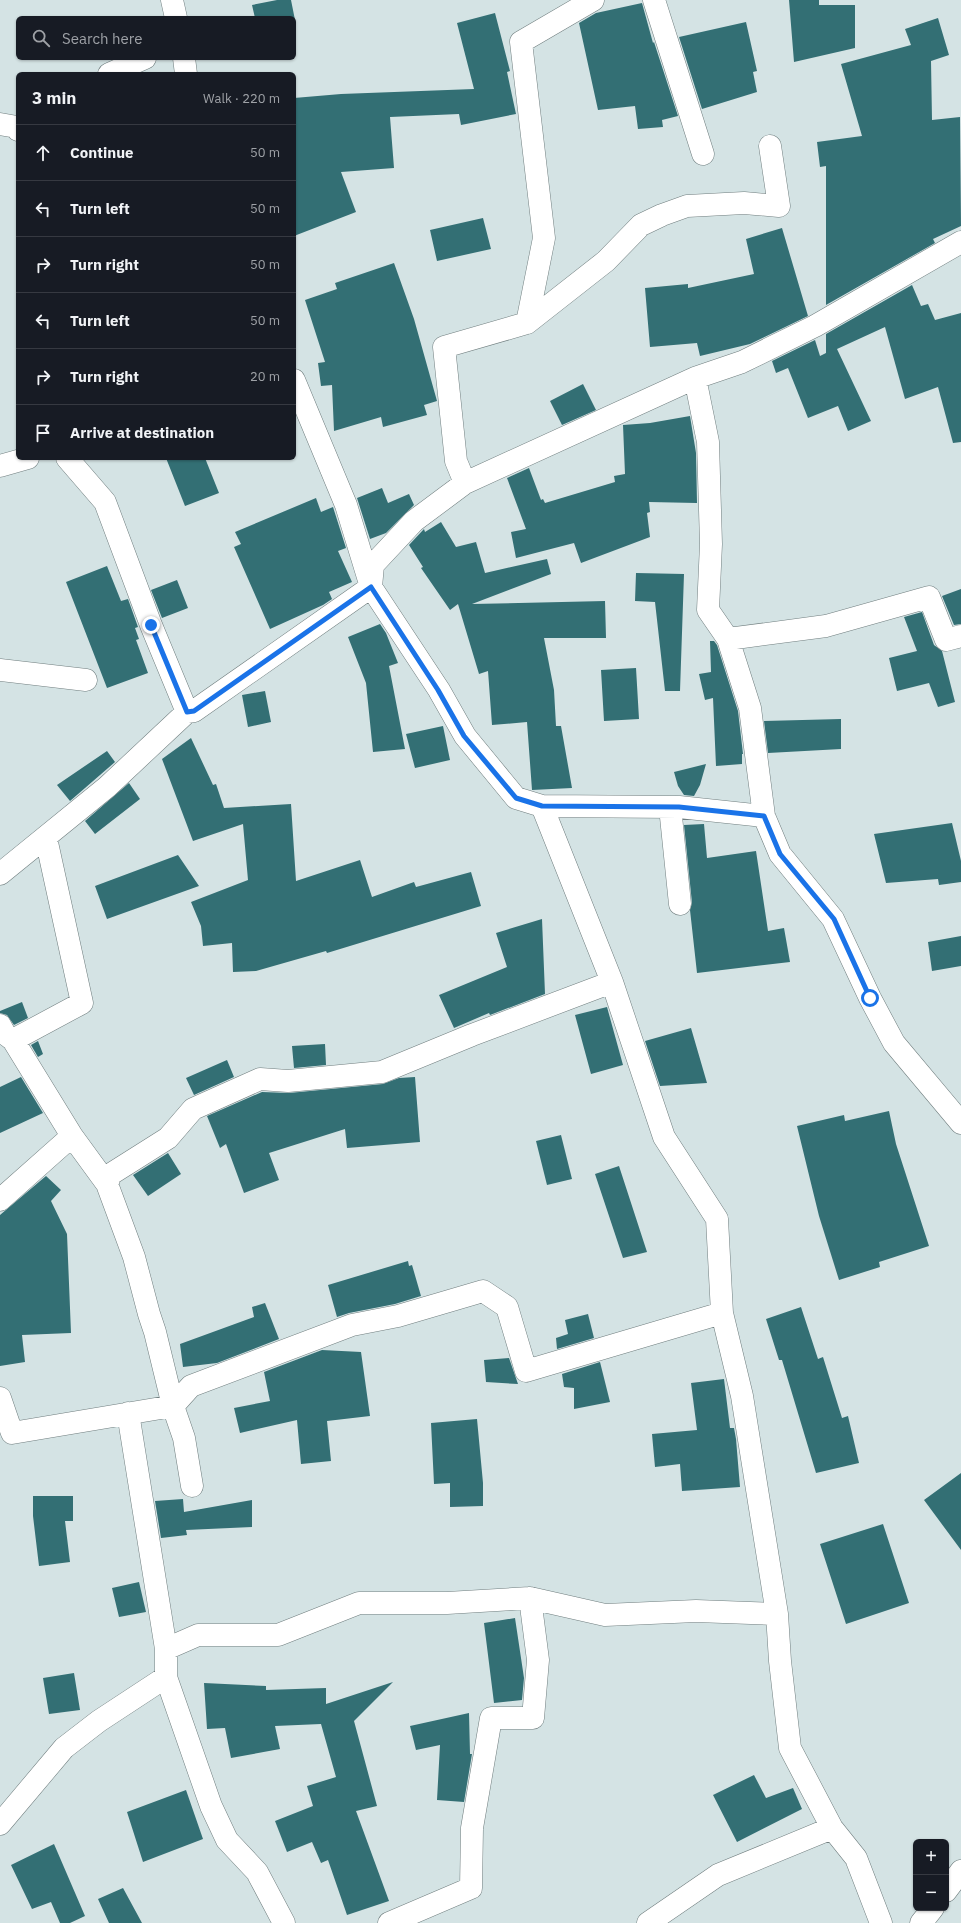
<!DOCTYPE html>
<meta charset="utf-8">
<style>
:root{--surface:#171b24;--page:#242831;--text:#f1f3f6;--muted:#9ea1a6;--line:#363941}
body{margin:0;font-family:"IBM Plex Sans",sans-serif;background:var(--page);color:var(--text)}
.controls{position:absolute;right:12px;bottom:12px;display:grid;overflow:hidden;border-radius:6px;box-shadow:0 1px 3px #0004}
.controls button{width:36px;height:36px;display:grid;place-items:center;padding:0;border:0;border-bottom:1px solid var(--line);background:var(--surface);color:var(--text);font:20px sans-serif}
.stop{position:absolute;width:12px;height:12px;margin:-9px;border:3px solid #1a73e8;border-radius:50%;background:#fff}
.stop.end{background:#1a73e8;border-color:#fff;box-shadow:0 1px 4px #0008}
.list{margin:0;padding:0;list-style:none}
h2{display:flex;justify-content:space-between;align-items:center;height:52px;margin:0;padding:0 16px;font-size:17px}
h2 small{font-size:13px;font-weight:400;color:var(--muted)}
.list li{display:grid;grid-template-columns:26px 1fr auto;gap:12px;align-items:center;box-sizing:border-box;height:56px;padding:0 16px;border-top:1px solid var(--line)}
.list b{display:block;font-size:15px;white-space:nowrap}
.list em{font-size:13px;font-style:normal;color:var(--muted)}
.icon{flex:none;width:22px;height:22px;fill:none;stroke:currentColor;stroke-width:2;stroke-linecap:round;stroke-linejoin:round}
.map{position:relative;flex:none;width:961px;height:1923px;overflow:hidden}
.search{position:absolute;background:var(--surface);box-shadow:0 1px 3px #0004;left:16px;top:16px;width:280px;height:44px;display:flex;align-items:center;gap:10px;box-sizing:border-box;padding:0 14px;border-radius:6px;color:var(--muted);font-size:15px}
.panel{position:absolute;background:var(--surface);box-shadow:0 1px 3px #0004;left:16px;top:72px;width:280px;height:388px;border-radius:6px}
.map>svg:first-child{display:block}
.building{fill:#336f74}
.lines{fill:none;stroke-linecap:round;stroke-linejoin:round}
.minor-casing{stroke:#707e7f;stroke-width:23}
.minor{stroke:#fff;stroke-width:22}
.route{stroke:#1a73e8;stroke-width:5}
</style>
<div class="map">
<svg width="961" height="1923" viewBox="0 0 961 1923">
<rect width="100%" height="100%" fill="#d4e3e4"/>
<path class="building" d="M 277,0 L 291,0 L 296,25 L 294,25 L 294,18 L 255,18 L 252,5 Z
M 789,0 L 819,0 L 819,5 L 855,5 L 855,48 L 794,62 Z
M 642,3 L 653,43 L 654,42 L 678,116 L 662,120 L 663,127 L 638,129 L 635,106 L 598,110 L 579,23 L 596,13 Z
M 495,13 L 510,71 L 507,72 L 516,114 L 461,125 L 459,114 L 390,117 L 394,168 L 341,172 L 356,212 L 294,236 L 294,98 L 341,94 L 474,89 L 457,23 Z
M 938,18 L 949,55 L 931,61 L 932,120 L 960,117 L 961,226 L 933,239 L 935,243 L 826,305 L 826,166 L 820,167 L 817,142 L 862,136 L 841,64 L 911,45 L 905,29 Z
M 746,22 L 757,71 L 753,72 L 757,92 L 702,109 L 679,37 Z
M 483,218 L 491,249 L 437,261 L 430,230 Z
M 782,228 L 808,316 L 750,344 L 700,356 L 697,343 L 650,347 L 645,288 L 688,284 L 688,288 L 754,274 L 746,239 Z
M 394,263 L 414,319 L 437,401 L 424,405 L 427,415 L 383,427 L 381,417 L 334,431 L 332,385 L 321,386 L 318,363 L 325,362 L 305,300 L 337,289 L 335,283 Z
M 912,285 L 921,306 L 928,304 L 935,320 L 961,313 L 961,442 L 953,443 L 938,387 L 905,399 L 885,327 L 837,349 L 871,421 L 848,431 L 838,406 L 808,418 L 788,368 L 776,373 L 772,361 L 815,340 L 820,356 L 826,353 L 826,334 Z
M 583,384 L 596,410 L 562,425 L 550,401 Z
M 690,416 L 696,453 L 697,503 L 649,502 L 650,512 L 647,513 L 650,537 L 581,563 L 574,543 L 516,558 L 511,532 L 526,529 L 507,478 L 529,468 L 541,500 L 543,499 L 545,503 L 615,482 L 614,476 L 625,474 L 623,425 L 650,423 Z
M 166,458 L 205,458 L 219,493 L 185,506 Z
M 382,488 L 388,503 L 409,494 L 414,505 L 386,533 L 370,539 L 357,498 Z
M 316,498 L 321,512 L 333,507 L 346,548 L 338,551 L 352,582 L 329,592 L 332,599 L 323,605 L 270,629 L 234,547 L 241,544 L 235,532 Z
M 441,522 L 456,547 L 476,542 L 485,573 L 547,559 L 551,574 L 472,604 L 605,601 L 606,638 L 544,638 L 554,690 L 556,726 L 561,726 L 572,788 L 532,790 L 527,722 L 492,725 L 488,671 L 479,674 L 458,604 L 450,610 L 421,568 L 423,567 L 409,545 L 424,529 L 425,532 Z
M 107,566 L 121,601 L 128,599 L 138,627 L 135,628 L 139,639 L 136,640 L 148,673 L 107,688 L 66,582 Z
M 636,573 L 684,574 L 680,691 L 665,691 L 655,602 L 635,601 Z
M 177,580 L 188,608 L 162,618 L 151,590 Z
M 961,589 L 961,624 L 954,625 L 942,596 Z
M 922,612 L 934,645 L 942,651 L 955,702 L 938,707 L 929,683 L 897,691 L 889,658 L 917,651 L 904,617 Z
M 380,624 L 386,633 L 398,663 L 389,666 L 405,749 L 373,752 L 366,683 L 348,637 Z
M 710,641 L 714,641 L 717,645 L 738,711 L 743,754 L 742,754 L 742,764 L 716,766 L 713,698 L 705,700 L 699,674 L 711,672 Z
M 636,668 L 639,719 L 604,721 L 601,670 Z
M 265,691 L 271,722 L 248,727 L 242,695 Z
M 841,719 L 841,749 L 768,753 L 764,721 Z
M 443,726 L 450,760 L 415,768 L 406,734 Z
M 191,738 L 213,785 L 216,784 L 224,808 L 291,804 L 296,881 L 360,860 L 372,897 L 414,882 L 416,887 L 471,872 L 481,906 L 327,953 L 326,951 L 256,971 L 233,972 L 232,943 L 203,946 L 201,926 L 191,902 L 248,880 L 243,824 L 193,841 L 162,759 Z
M 107,751 L 115,762 L 70,801 L 57,785 Z
M 706,764 L 700,785 L 694,796 L 684,795 L 678,786 L 674,772 Z
M 129,783 L 140,799 L 95,834 L 85,821 Z
M 952,823 L 961,861 L 961,882 L 939,885 L 938,879 L 886,883 L 874,834 Z
M 704,824 L 707,858 L 756,851 L 768,931 L 784,928 L 790,962 L 697,973 L 690,910 L 692,903 L 684,825 Z
M 178,855 L 199,886 L 107,919 L 95,886 Z
M 542,919 L 545,994 L 490,1015 L 489,1013 L 454,1028 L 439,995 L 507,967 L 496,933 Z
M 961,936 L 961,966 L 932,971 L 928,942 Z
M 22,1002 L 28,1018 L 14,1025 L 7,1015 L 0,1013 L 0,1011 Z
M 607,1007 L 623,1065 L 591,1074 L 575,1015 Z
M 691,1028 L 707,1083 L 660,1086 L 645,1041 Z
M 38,1041 L 43,1054 L 38,1057 L 31,1045 Z
M 325,1044 L 326,1065 L 294,1068 L 292,1046 Z
M 227,1060 L 234,1077 L 194,1095 L 186,1078 Z
M 21,1077 L 43,1113 L 0,1133 L 0,1087 Z
M 415,1077 L 420,1142 L 347,1148 L 345,1129 L 269,1153 L 279,1180 L 244,1193 L 226,1144 L 220,1148 L 207,1116 L 262,1092 L 289,1093 L 383,1084 L 399,1078 Z
M 889,1111 L 896,1144 L 929,1246 L 879,1262 L 880,1267 L 839,1280 L 819,1216 L 797,1126 L 844,1115 L 845,1121 Z
M 561,1135 L 572,1179 L 547,1185 L 536,1141 Z
M 168,1153 L 181,1174 L 148,1196 L 133,1175 Z
M 619,1166 L 647,1252 L 623,1258 L 595,1174 Z
M 46,1176 L 61,1190 L 51,1201 L 67,1234 L 71,1333 L 22,1335 L 25,1362 L 0,1366 L 0,1215 Z
M 408,1261 L 409,1266 L 412,1265 L 421,1296 L 395,1304 L 349,1313 L 337,1317 L 328,1285 Z
M 265,1303 L 279,1339 L 217,1363 L 183,1367 L 180,1344 L 254,1317 L 252,1307 Z
M 801,1307 L 818,1359 L 823,1357 L 842,1418 L 848,1416 L 859,1463 L 816,1473 L 782,1360 L 779,1360 L 766,1319 Z
M 588,1314 L 594,1338 L 557,1349 L 556,1338 L 568,1334 L 565,1320 Z
M 322,1350 L 361,1352 L 370,1416 L 327,1421 L 331,1461 L 301,1464 L 297,1420 L 240,1433 L 234,1408 L 270,1401 L 264,1372 Z
M 509,1358 L 518,1384 L 486,1382 L 484,1360 Z
M 600,1362 L 610,1402 L 574,1409 L 574,1388 L 564,1387 L 562,1374 Z
M 724,1379 L 730,1428 L 734,1428 L 736,1439 L 740,1487 L 682,1491 L 680,1464 L 655,1467 L 652,1434 L 697,1430 L 691,1383 Z
M 477,1419 L 483,1483 L 483,1506 L 450,1507 L 450,1483 L 434,1484 L 431,1423 Z
M 961,1473 L 961,1550 L 924,1500 Z
M 33,1496 L 73,1496 L 73,1521 L 65,1521 L 70,1562 L 39,1566 L 33,1516 Z
M 183,1499 L 184,1512 L 252,1500 L 252,1527 L 186,1530 L 187,1535 L 161,1538 L 155,1501 Z
M 883,1524 L 909,1603 L 846,1624 L 820,1544 Z
M 139,1582 L 146,1612 L 119,1617 L 112,1588 Z
M 515,1618 L 524,1678 L 522,1700 L 494,1703 L 484,1623 Z
M 74,1673 L 80,1710 L 49,1714 L 43,1678 Z
M 393,1682 L 354,1721 L 377,1806 L 356,1811 L 389,1901 L 347,1915 L 328,1860 L 321,1863 L 312,1842 L 287,1852 L 275,1821 L 313,1806 L 307,1786 L 336,1777 L 321,1724 L 275,1726 L 280,1749 L 231,1758 L 225,1728 L 207,1729 L 204,1683 L 266,1686 L 266,1690 L 326,1688 L 326,1704 Z
M 469,1713 L 470,1754 L 472,1754 L 464,1802 L 437,1800 L 440,1745 L 416,1750 L 410,1726 Z
M 754,1775 L 766,1798 L 793,1788 L 802,1809 L 737,1842 L 713,1795 Z
M 186,1790 L 203,1839 L 143,1862 L 127,1812 Z
M 54,1844 L 85,1916 L 70,1923 L 60,1923 L 51,1902 L 32,1909 L 11,1865 Z
M 123,1888 L 142,1923 L 109,1923 L 98,1899 Z"/>
<g class="lines">
<g class="minor-casing">
<path id="minor" d="M 172,0 L 176,18
M 654,0 L 703,154
M 184,58 L 186,74
M 109,74 L 145,58
M 0,124 L 17,127 L 18,130
M 527,323 L 544,238 L 521,42 L 593,0
M 695,378 L 708,442 L 711,544 L 708,610 L 728,639 L 750,708 L 764,816
M 294,380 L 346,505 L 371,587 L 439,690 L 465,736 L 516,798 L 542,806 L 612,982 L 664,1137 L 717,1219 L 722,1313 L 742,1396 L 777,1614 L 780,1661 L 790,1748 L 832,1828 L 856,1858 L 881,1923
M 67,458 L 105,502 L 151,625 L 187,712
M 0,466 L 28,458
M 465,483 L 456,461 L 444,347 L 527,323 L 606,261 L 641,225 L 662,215 L 687,206 L 744,203 L 779,206 L 770,146
M 728,639 L 826,626 L 929,597 L 946,640 L 961,636
M 0,670 L 86,680
M 542,806 L 679,807 L 764,816 L 780,854 L 833,919 L 870,998 L 894,1043 L 961,1123
M 670,807 L 680,904
M 0,874 L 107,787 L 187,712 L 194,711 L 371,587 L 373,565 L 414,521 L 465,483 L 695,378 L 742,362 L 815,326 L 961,242
M 0,1025 L 5,1034 L 13,1040 L 72,1136 L 107,1184 L 134,1257 L 149,1314 L 155,1332 L 173,1406 L 184,1438 L 192,1486
M 13,1040 L 82,1003 L 46,838
M 107,1184 L 111,1174 L 168,1138 L 193,1109 L 260,1079 L 288,1081 L 382,1072 L 472,1035 L 612,982
M 0,1200 L 72,1136
M 0,1398 L 12,1433 L 173,1406 L 191,1386 L 352,1325 L 398,1316 L 483,1291 L 507,1307 L 526,1371 L 722,1313
M 128,1413 L 166,1649 L 166,1677 L 211,1806 L 227,1840 L 257,1872 L 284,1923
M 166,1649 L 198,1635 L 278,1635 L 359,1603 L 447,1603 L 530,1598 L 605,1615 L 696,1611 L 777,1614
M 0,1824 L 64,1748 L 99,1721 L 166,1677
M 946,1891 L 961,1871
M 389,1923 L 471,1888 L 472,1828 L 491,1718 L 533,1718 L 538,1660 L 530,1598
M 648,1923 L 718,1875 L 832,1828
M 921,1923 L 933,1908"/>
</g>
<use href="#minor" class="minor"/>
</g>
<g class="lines">
<path class="route" d="M 151,625 L 187,712 L 194,711 L 371,587 L 438,690 L 464,736 L 516,798 L 542,806 L 679,807 L 764,816 L 780,854 L 834,919 L 870,998"/>
</g>
</svg>
<div class="controls">
<button>+</button>
<button>−</button>
</div>
<div class="stop" style="left:870px;top:998px"></div>
<div class="stop end" style="left:151px;top:625px"></div>
<div class="search"><svg class="icon" aria-label="search" viewBox="0 0 24 24"><circle cx="10" cy="10" r="6"/><path d="M15 15l6 6"/></svg>Search here</div>
<section class="panel">
<h2>3 min<small>Walk · 220 m</small></h2>
<ul class="list">
<li><svg class="icon" aria-label="ahead" viewBox="0 0 24 24"><path d="M12 20V5M6 11l6-6 6 6"/></svg><div><b>Continue</b></div><em>50 m</em></li>
<li><svg class="icon" aria-label="left" viewBox="0 0 24 24"><path d="M17 20v-9H6M10 6l-5 5 5 5"/></svg><div><b>Turn left</b></div><em>50 m</em></li>
<li><svg class="icon" aria-label="right" viewBox="0 0 24 24"><path d="M7 20v-9h11M14 6l5 5-5 5"/></svg><div><b>Turn right</b></div><em>50 m</em></li>
<li><svg class="icon" aria-label="left" viewBox="0 0 24 24"><path d="M17 20v-9H6M10 6l-5 5 5 5"/></svg><div><b>Turn left</b></div><em>50 m</em></li>
<li><svg class="icon" aria-label="right" viewBox="0 0 24 24"><path d="M7 20v-9h11M14 6l5 5-5 5"/></svg><div><b>Turn right</b></div><em>20 m</em></li>
<li><svg class="icon" aria-label="arrive" viewBox="0 0 24 24"><path d="M6 21V4h12l-3 4 3 4H6"/></svg><div><b>Arrive at destination</b></div></li>
</ul>
</section>
</div>
